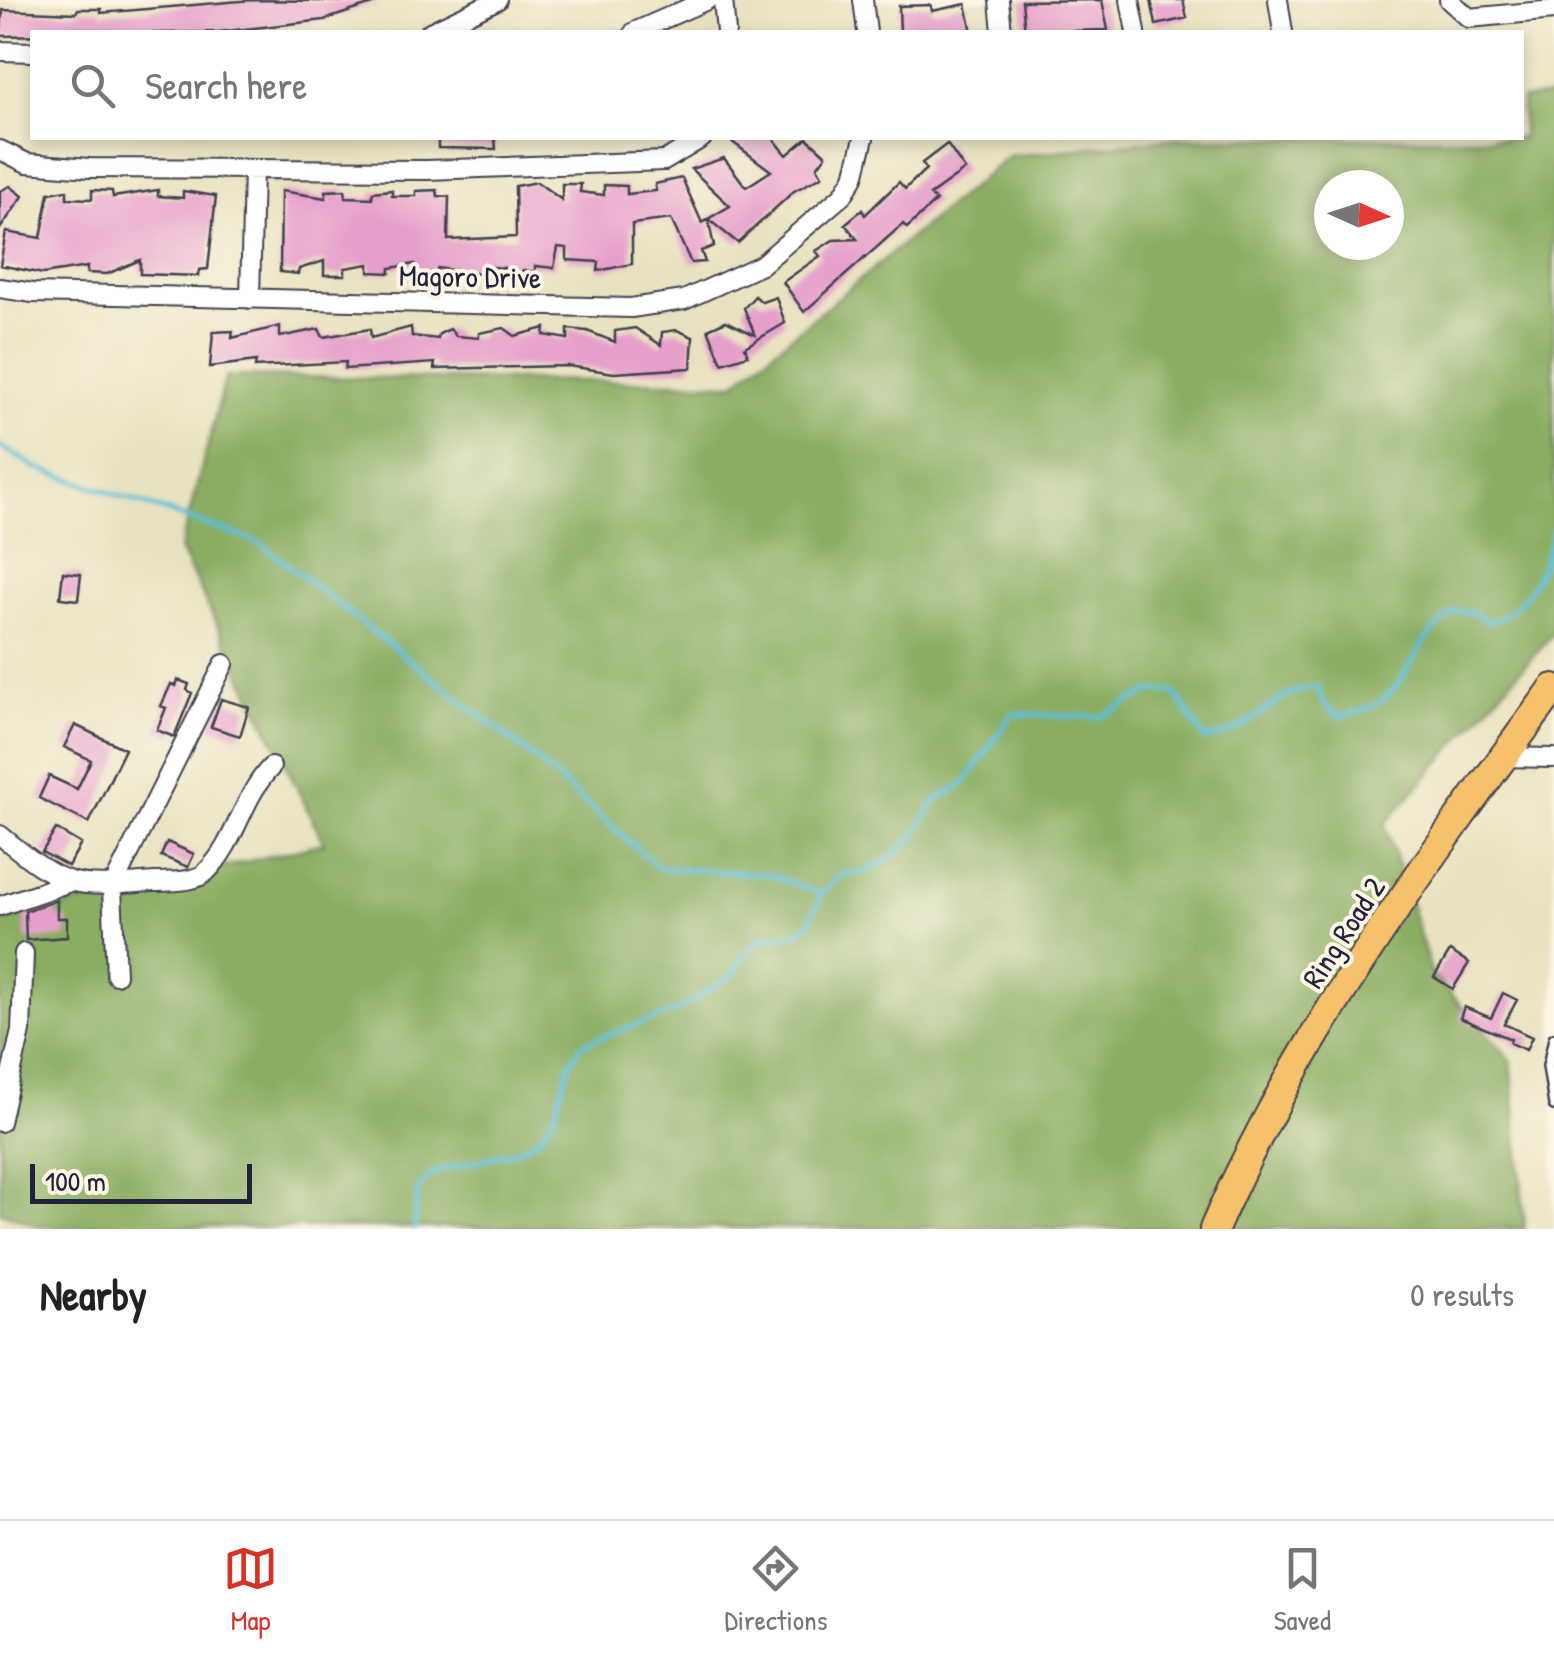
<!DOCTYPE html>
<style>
:root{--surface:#fff;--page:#f6f6f6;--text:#222;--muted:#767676;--line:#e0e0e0;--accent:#d93025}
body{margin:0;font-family:"Patrick Hand",sans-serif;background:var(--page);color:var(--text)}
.compass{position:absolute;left:1314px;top:170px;width:90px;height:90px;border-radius:50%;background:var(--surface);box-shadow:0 5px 15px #0003;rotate:93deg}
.scale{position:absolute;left:30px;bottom:25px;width:222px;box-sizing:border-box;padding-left:10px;border:5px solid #22223b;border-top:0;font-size:28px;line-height:35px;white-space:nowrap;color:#22223b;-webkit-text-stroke:8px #fcf5e5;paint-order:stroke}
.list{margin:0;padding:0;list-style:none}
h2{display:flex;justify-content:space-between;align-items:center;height:130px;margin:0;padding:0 40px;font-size:42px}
h2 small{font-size:32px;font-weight:400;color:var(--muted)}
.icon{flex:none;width:55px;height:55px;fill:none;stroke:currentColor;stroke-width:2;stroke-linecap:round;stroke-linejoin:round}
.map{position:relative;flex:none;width:1554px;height:1229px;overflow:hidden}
.search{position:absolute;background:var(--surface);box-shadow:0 5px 15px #0003;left:30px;right:30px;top:30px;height:110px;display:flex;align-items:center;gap:25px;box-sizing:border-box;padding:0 35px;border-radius:0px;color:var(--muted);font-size:38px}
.sheet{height:290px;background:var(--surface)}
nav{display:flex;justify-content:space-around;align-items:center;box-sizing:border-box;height:140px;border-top:2px solid var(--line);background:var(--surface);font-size:28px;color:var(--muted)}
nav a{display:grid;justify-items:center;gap:5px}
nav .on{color:var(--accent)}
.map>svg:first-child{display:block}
.forest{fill:#8aad62;stroke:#56684e;stroke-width:2.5;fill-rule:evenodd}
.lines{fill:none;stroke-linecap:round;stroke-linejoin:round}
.stream{stroke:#58bfd6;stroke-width:5}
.building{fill:#e7a0cc}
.service-casing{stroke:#403f4f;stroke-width:14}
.minor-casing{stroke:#403f4f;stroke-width:22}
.primary-casing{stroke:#403f4f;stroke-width:32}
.service{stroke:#fff;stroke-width:9}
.minor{stroke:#fff;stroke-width:18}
.primary{stroke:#f5c16b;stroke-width:28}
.labels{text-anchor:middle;stroke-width:8;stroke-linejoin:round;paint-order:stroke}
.street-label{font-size:30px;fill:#22223b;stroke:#fcf5e5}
</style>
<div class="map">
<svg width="1554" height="1229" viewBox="0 0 1554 1229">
<rect width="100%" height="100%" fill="#fcf5e5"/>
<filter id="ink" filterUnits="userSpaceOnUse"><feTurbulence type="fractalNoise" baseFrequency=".01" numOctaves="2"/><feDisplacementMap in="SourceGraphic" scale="20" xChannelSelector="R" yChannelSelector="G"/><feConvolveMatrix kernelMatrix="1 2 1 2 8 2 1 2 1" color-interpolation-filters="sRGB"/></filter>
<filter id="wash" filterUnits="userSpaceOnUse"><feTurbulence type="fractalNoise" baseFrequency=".0048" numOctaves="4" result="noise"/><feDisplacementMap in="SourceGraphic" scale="40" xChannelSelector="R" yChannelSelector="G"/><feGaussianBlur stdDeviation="2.25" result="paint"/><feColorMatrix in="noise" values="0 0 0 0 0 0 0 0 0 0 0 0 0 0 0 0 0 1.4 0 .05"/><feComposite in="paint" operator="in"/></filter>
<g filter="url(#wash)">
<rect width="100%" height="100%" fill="#e9e2c0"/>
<path class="forest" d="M 1554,96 L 1554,632 L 1385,824 L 1432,974 L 1511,1060 L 1525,1229 L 41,1227 L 0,1212 L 0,922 L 324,843 L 180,549 L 226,376 L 735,383 L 1009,156 L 1178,138 L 1522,138 L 1522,99 ZM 1329,185 L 1389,185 L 1389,245 L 1329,245 Z"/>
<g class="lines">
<path class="stream" d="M 0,446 L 37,468 L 260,543 L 532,756 L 659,868 L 768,874 L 819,893
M 414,1229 L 418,1189 L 434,1172 L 518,1150 L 540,1137 L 554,1115 L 570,1063 L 582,1044 L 675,1012 L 733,975 L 745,953 L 760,939 L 797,933 L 810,922 L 821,894 L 842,874 L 863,873 L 885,862 L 912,839 L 936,800 L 965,783 L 1012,714 L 1101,717 L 1151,691 L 1174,692 L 1205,739 C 1258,732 1270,690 1318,687 L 1323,703 L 1338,716 C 1414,708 1400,647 1456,611 L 1473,613 L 1488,622 C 1527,612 1545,564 1554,528"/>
</g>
<g id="blocks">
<path class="building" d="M 252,0 L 378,2 L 324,20 L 218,32 L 0,36 L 3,10 L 76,13 L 78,9 L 101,9 L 101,13 Z
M 1102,0 L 1108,30 L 1025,32 L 1022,1 Z
M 1151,0 L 1183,0 L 1187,18 L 1156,25 Z
M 966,4 L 972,32 L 900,32 L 899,6 L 931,5 L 932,11 Z
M 438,138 L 495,138 L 496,149 L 438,148 Z
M 727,138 L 773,138 L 787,155 L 807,138 L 826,155 L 817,167 L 822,176 L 794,191 L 738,243 L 708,219 L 730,206 L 691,169 L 724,158 L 746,187 L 771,171 Z
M 947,144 L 965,170 L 930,195 L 936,201 L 907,228 L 903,224 L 804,312 L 783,282 L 820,256 L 816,251 L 833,240 L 857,239 L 845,224 L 862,210 L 865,215 L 899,182 L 905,189 L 926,169 L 922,163 Z
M 682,178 L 702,223 L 708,219 L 714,246 L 701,251 L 705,262 L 691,263 L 671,219 L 632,224 L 632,264 L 598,271 L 599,262 L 567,260 L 567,248 L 558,247 L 554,268 L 535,266 L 535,272 L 523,270 L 518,277 L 504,272 L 504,268 L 481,266 L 480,274 L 438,268 L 435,275 L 425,274 L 416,273 L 415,264 L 390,268 L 390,273 L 369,272 L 369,264 L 345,268 L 345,275 L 324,275 L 324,261 L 299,269 L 298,274 L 280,272 L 281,191 L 326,198 L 326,191 L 345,190 L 346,197 L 372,198 L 373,192 L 392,190 L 392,196 L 416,196 L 416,191 L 437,190 L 438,196 L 449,197 L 448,240 L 516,237 L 515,186 L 537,182 L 562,200 L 562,184 L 581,184 L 580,192 L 604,195 L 604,185 L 627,186 L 627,194 L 656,191 L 655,184 Z
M 10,186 L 23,196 L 0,229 L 0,191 Z
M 67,190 L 67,198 L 92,199 L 92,190 L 112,191 L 113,197 L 158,190 L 158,196 L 183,198 L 183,191 L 216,196 L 208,269 L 199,270 L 198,276 L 140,274 L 140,260 L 107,274 L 87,273 L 87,267 L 43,274 L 0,265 L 6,232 L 41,238 L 49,193 Z
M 755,296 L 762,302 L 776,297 L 785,323 L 745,347 L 748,355 L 722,363 L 708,329 L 726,321 L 755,335 L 744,308 Z
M 280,326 L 280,337 L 319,329 L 323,337 L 370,329 L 371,338 L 411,327 L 412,336 L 438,339 L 439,334 L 450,329 L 456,336 L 479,338 L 479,333 L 504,328 L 515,336 L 545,328 L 544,335 L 568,339 L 568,329 L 587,331 L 615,342 L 615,331 L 635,328 L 661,345 L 662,332 L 677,330 L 693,337 L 691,368 L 614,373 L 568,366 L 434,369 L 435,363 L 345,369 L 346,362 L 255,367 L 256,361 L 210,367 L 213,332 L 233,331 L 232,338 Z
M 63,572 L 81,574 L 78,600 L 60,598 Z
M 178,680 L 189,684 L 187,690 L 192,693 L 174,737 L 157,730 L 166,708 L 161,706 L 171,684 L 176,686 Z
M 221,699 L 249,707 L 240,736 L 211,727 Z
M 75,725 L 125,749 L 89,823 L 39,798 L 49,776 L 77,789 L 91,760 L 64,747 Z
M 56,829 L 81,844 L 68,866 L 42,852 Z
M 167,842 L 194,854 L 188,867 L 161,856 Z
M 57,900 L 57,918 L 67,918 L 67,937 L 26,940 L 25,911 Z
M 1450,951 L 1469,963 L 1453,989 L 1434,977 Z
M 1503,993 L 1517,1000 L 1504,1024 L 1532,1037 L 1526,1050 L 1510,1043 L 1511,1039 L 1460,1018 L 1464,1007 L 1491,1018 Z"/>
</g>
</g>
<g filter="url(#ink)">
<use href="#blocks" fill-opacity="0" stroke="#403f4f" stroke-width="2.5"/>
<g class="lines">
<g class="service-casing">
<path id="service" d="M 1554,1038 L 1548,1066 L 1554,1105"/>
</g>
<g class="minor-casing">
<path id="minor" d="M 723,0 L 726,32
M 863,0 L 867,32
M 999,0 L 1002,32
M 1130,0 L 1136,32
M 1278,0 L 1283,32
M 1449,0 L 1469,18 L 1554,10
M 430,32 L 497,0
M 634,32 L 707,0
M 0,51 L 32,52
M 0,150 L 27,163 L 90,168 L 427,170 L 664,161 L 702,138
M 0,288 L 33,293 L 631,308 L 684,300 L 761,265 L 843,195 L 854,177 L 864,138
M 250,299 L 253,170
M 1503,757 L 1554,758
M 0,835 C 65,889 72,888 154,882 C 171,881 194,883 206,872 C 236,843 242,797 271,767
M 0,906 L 67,883
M 116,975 L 112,888 L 224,664
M 0,1122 L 21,1031 L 24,953"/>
</g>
<g class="primary-casing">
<path id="primary" d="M 1214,1229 C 1298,1035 1429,858 1554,688"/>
</g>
<use href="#service" class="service"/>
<use href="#minor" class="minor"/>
<use href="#primary" class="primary"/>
</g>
</g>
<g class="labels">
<g class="street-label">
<text transform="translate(470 277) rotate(1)" y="10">Magoro Drive</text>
<text transform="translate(1344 933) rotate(-57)" y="10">Ring Road 2</text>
</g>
</g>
</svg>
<svg class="compass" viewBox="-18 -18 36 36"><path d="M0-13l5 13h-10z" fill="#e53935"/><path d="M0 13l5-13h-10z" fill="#767676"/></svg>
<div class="scale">100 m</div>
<div class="search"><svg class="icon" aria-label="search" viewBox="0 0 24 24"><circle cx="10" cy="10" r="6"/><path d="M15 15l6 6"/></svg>Search here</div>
</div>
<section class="sheet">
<h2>Nearby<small>0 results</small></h2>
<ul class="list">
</ul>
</section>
<nav>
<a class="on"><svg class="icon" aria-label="map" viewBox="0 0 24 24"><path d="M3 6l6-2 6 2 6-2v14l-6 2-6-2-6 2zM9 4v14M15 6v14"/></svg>Map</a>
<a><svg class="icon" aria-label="directions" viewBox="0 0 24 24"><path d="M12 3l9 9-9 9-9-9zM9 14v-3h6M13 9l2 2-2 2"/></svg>Directions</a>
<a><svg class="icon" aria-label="saved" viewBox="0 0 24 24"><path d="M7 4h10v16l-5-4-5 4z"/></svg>Saved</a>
</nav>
